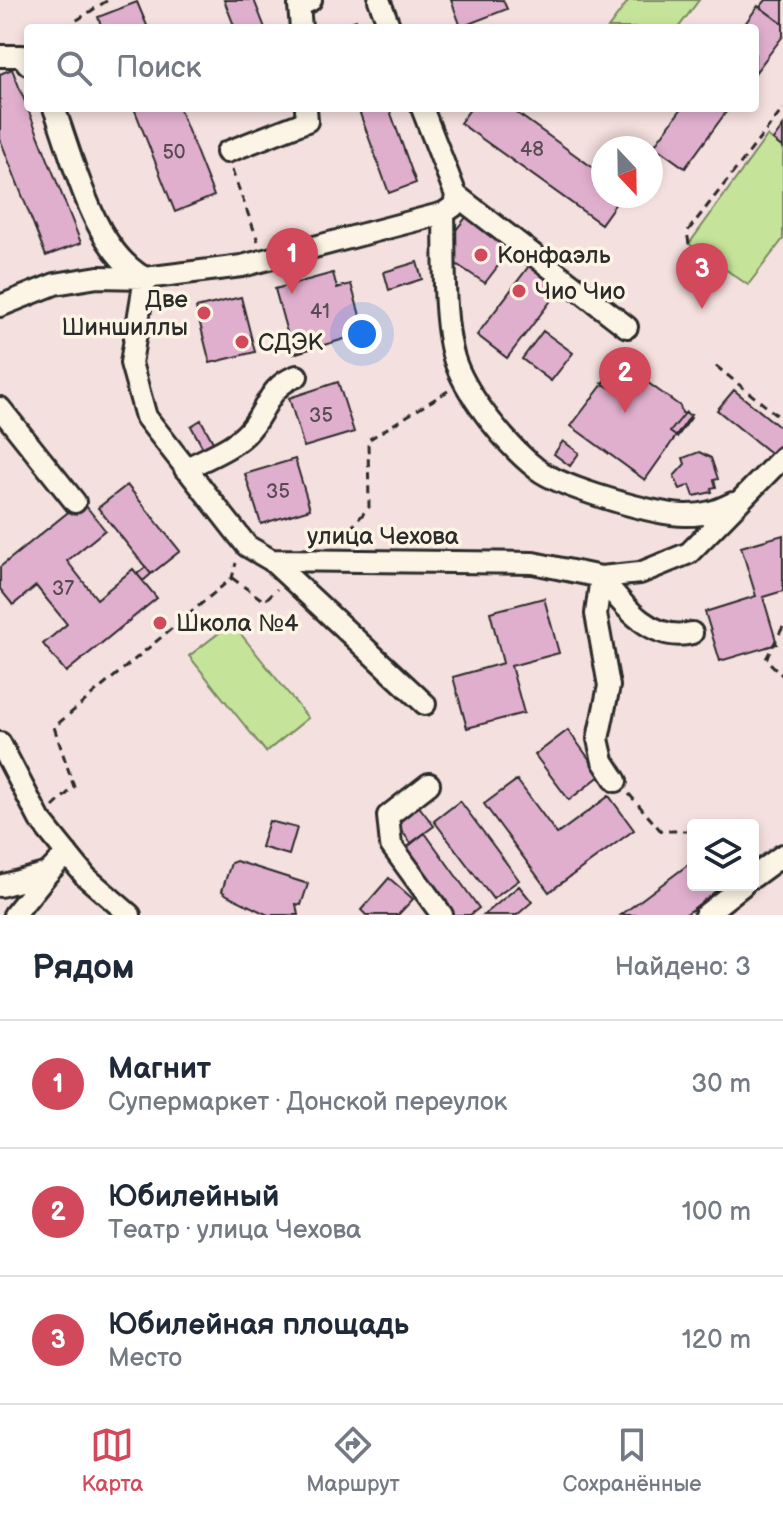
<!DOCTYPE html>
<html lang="ru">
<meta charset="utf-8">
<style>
:root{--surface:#fff;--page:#f2f2f3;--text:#1f2937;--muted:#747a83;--line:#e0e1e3;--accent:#d1495b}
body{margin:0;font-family:"Balsamiq Sans",sans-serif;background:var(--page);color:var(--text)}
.controls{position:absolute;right:24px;bottom:24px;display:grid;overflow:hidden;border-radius:8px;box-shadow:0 4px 12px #0003}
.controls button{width:72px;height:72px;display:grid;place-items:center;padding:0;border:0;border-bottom:2px solid var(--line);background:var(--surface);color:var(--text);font:40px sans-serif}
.compass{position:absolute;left:591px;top:136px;width:72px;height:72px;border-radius:50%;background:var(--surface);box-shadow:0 4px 12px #0003;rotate:158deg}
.you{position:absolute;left:362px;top:334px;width:28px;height:28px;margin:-20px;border:6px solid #fff;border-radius:50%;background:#1a73e8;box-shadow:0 0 0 12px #1a73e833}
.badge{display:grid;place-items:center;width:52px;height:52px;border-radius:50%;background:var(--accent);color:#fff;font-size:26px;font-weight:700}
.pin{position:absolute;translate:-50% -66px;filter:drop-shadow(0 2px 4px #0008)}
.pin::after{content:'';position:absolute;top:42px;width:28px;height:24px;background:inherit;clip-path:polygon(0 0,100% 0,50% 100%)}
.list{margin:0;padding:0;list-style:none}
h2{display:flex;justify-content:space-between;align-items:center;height:104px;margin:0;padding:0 32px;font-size:34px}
h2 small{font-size:26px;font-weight:400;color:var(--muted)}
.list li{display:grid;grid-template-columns:52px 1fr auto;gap:24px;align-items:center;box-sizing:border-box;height:128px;padding:0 32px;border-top:2px solid var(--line)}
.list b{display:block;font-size:30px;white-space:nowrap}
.list p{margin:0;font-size:26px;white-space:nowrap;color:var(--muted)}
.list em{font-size:26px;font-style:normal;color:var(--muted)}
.icon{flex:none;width:44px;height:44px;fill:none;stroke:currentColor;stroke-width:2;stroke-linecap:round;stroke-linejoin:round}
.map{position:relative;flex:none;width:783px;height:915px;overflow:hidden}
.search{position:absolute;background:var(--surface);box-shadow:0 4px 12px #0003;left:24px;right:24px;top:24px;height:88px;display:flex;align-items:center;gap:20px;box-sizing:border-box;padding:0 28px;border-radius:8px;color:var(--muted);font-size:30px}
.sheet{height:488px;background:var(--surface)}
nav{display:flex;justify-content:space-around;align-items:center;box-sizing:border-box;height:112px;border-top:2px solid var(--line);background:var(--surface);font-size:22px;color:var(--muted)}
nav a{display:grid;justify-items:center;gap:4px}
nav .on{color:var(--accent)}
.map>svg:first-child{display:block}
.green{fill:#c6e39a;stroke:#788762;stroke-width:2}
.building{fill:#e0afce;stroke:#2b2b2b;stroke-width:2}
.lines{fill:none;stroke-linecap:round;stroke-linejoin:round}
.minor-casing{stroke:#2b2b2b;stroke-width:26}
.path{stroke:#2b2b2b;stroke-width:3;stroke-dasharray:8 6;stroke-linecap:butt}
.minor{stroke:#fcf5e5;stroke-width:20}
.poi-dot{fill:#d1495b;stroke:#fcf5e5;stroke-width:3}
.labels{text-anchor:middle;stroke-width:7;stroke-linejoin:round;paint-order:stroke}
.number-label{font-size:20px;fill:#584c54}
.poi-label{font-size:24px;fill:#2b2b2b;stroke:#fcf5e5;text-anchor:start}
.street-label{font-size:24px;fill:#2b2b2b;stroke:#fcf5e5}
</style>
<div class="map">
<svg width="783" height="915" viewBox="0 0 783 915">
<rect width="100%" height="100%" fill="#f4e0de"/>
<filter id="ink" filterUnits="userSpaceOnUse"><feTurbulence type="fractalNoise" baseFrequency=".0125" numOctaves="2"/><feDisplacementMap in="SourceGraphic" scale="16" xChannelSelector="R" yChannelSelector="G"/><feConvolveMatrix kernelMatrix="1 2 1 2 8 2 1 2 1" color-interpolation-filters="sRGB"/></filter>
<g filter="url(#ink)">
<path class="green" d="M 629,0 L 699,0 L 678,28 L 608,28 Z
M 767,136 L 783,148 L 783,239 L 748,285 L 689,244 Z
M 232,623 L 308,718 L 266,752 L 189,656 Z"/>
<path class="building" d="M 224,0 L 254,0 L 265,28 L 235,28 Z
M 451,0 L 503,0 L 507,9 L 461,27 Z
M 766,0 L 783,0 L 783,24 L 760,7 Z
M 137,2 L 148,28 L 102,28 L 98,17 Z
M 758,6 L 783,24 L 783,36 L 755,73 L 755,28 L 742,28 Z
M 356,20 L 359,28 L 334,28 Z
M 12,69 L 81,243 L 46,256 L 0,139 L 0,74 Z
M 134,108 L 179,108 L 214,196 L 175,212 Z
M 358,108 L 389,108 L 416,183 L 389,193 Z
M 471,108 L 510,108 L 603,175 L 603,196 L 621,196 L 601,224 L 460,123 Z
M 682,108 L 729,108 L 685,168 L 654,146 Z
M 783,126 L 783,148 L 773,140 Z
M 471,211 L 514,245 L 485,283 L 450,260 L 449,239 Z
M 417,262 L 422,279 L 389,290 L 384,272 Z
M 532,262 L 563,285 L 507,358 L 477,335 Z
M 333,273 L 337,288 L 351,284 L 365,333 L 293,354 L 275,289 Z
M 241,297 L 255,352 L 210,363 L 196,308 Z
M 543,331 L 573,353 L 551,381 L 522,359 Z
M 619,363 L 623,369 L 629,369 L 680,406 L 682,413 L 691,415 L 645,480 L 571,426 Z
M 619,363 L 623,369 L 610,388 L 602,383 Z
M 338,382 L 354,432 L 304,447 L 289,398 Z
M 734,390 L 783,430 L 783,445 L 774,456 L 717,410 Z
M 686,412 L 691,418 L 677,437 L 670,432 Z
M 201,420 L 214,444 L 204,450 L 191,426 Z
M 563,441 L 579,453 L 570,466 L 554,454 Z
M 699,452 L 711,458 L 718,479 L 714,480 L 716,487 L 711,488 L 712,492 L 694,496 L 690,485 L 680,489 L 674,476 L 685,464 L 683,458 Z
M 295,459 L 310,509 L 261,524 L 245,474 Z
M 127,485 L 180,551 L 151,574 L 98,508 Z
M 82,501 L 105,530 L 67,561 L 97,599 L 133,569 L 157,598 L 66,672 L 43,644 L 67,624 L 36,586 L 13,605 L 0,589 L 0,567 Z
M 783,535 L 783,591 L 763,597 L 777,644 L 720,661 L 705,612 L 756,596 L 741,547 Z
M 146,567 L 151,574 L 143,581 L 137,574 Z
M 544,598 L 559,653 L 511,666 L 524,713 L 467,728 L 453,677 L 503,663 L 490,612 Z
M 568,730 L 601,775 L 569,800 L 535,755 Z
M 517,780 L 557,834 L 609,796 L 634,830 L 549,892 L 484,804 Z
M 414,800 L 434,826 L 411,843 L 392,818 Z
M 460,801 L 519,880 L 493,899 L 434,821 Z
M 269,821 L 297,828 L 289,855 L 261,847 Z
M 425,833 L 479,908 L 470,915 L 453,915 L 405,849 Z
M 236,861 L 308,884 L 301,905 L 296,904 L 298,915 L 268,915 L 227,895 L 222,891 L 231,863 Z
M 693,861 L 693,885 L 724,885 L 685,915 L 621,915 Z
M 389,878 L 413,899 L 398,915 L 366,915 L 361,910 Z
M 519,886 L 532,902 L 517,915 L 484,915 Z"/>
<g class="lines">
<g class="minor-casing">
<path id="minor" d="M 379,0 L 390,28
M 301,28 L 299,6 L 311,0
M 0,56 L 22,56 L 28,64
M 54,108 C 74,161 93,250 145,278
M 227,152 L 307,121 L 306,108
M 456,195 L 627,327
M 444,213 C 445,254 442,327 456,364 C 469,398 508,447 537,469 C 560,487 657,516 687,515 C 705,515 717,511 733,503
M 145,278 L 131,363 L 146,417 L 247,546 L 271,560 L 533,563 L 601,577 L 640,573 L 689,553 L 783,457
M 0,306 L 55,284 L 98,277 L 145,278 L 242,266 L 444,213 L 454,206 L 456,195 L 422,108
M 0,408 L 75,502
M 185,469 C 206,458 237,447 251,428 C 268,407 269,386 297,376
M 271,560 L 425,704
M 0,743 L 40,820 L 86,877 L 130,915
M 616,781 L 603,761 L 598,739 L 609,686 L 596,614 L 601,577 C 623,605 651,643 692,633
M 429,784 L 388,816 L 391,845 L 442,915
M 753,877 L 783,855
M 0,886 L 48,873 L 67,853
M 14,915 L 48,873
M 705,915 L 743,885"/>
</g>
<path class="path" d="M 65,28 L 108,0
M 232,170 L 258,241
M 689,244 L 687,232 L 783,109
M 716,366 L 783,420
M 341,540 L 369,507 L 368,440 L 448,391
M 232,578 L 264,601 L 277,589
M 783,627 L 766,659 L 783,676
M 629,794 L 661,831 L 693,831
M 53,807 L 74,787 L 54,727 L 232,578 L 236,563"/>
<use href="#minor" class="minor"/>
</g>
</g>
<g class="poi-dot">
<circle cx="481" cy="255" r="8"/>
<circle cx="519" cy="291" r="8"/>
<circle cx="204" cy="313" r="8"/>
<circle cx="242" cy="342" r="8"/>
<circle cx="160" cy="623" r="8"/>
</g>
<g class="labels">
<g class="number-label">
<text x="532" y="156">48</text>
<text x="174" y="159">50</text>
<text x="320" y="318">41</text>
<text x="321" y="422">35</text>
<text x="278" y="498">35</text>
<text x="63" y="595">37</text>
</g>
<g class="poi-label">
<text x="497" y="263">Конфаэль</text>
<text x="535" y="299">Чио Чио</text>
<text x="188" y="307" text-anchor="end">Две<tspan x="188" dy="28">Шиншиллы</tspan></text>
<text x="258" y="350">СДЭК</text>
<text x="176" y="631">Школа №4</text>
</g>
<g class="street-label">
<text x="383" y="544">улица Чехова</text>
</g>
</g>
</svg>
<div class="controls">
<button><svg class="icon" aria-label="layers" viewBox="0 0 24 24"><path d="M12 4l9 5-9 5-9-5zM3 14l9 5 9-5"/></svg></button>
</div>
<svg class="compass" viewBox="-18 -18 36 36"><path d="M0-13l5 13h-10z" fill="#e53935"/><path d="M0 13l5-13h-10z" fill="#747a83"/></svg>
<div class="you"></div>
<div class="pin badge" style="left:292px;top:294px">1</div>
<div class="pin badge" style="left:625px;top:413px">2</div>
<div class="pin badge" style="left:702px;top:309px">3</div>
<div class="search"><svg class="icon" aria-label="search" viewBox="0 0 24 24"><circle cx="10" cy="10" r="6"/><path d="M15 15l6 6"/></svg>Поиск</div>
</div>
<section class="sheet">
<h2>Рядом<small>Найдено: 3</small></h2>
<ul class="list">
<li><span class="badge">1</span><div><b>Магнит</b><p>Супермаркет · Донской переулок</p></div><em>30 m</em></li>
<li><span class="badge">2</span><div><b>Юбилейный</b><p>Театр · улица Чехова</p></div><em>100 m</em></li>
<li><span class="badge">3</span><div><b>Юбилейная площадь</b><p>Место</p></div><em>120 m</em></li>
</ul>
</section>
<nav>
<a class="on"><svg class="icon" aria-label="map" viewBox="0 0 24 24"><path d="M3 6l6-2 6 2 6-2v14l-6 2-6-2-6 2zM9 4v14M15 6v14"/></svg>Карта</a>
<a><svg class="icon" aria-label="directions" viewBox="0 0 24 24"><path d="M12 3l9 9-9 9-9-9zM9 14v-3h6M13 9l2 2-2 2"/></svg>Маршрут</a>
<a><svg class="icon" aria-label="saved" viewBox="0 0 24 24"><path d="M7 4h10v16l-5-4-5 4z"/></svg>Сохранённые</a>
</nav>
